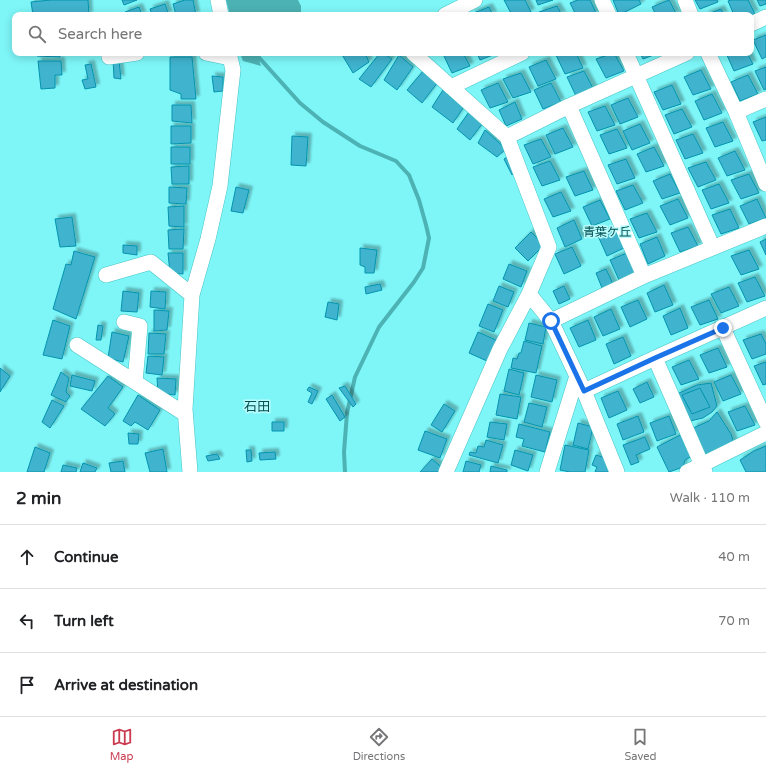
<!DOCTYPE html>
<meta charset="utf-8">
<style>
:root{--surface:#fff;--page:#f2f2f2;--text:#202124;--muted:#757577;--line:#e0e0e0;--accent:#cb3b50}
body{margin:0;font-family:"Varela Round","Noto Sans JP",sans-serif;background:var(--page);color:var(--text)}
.stop{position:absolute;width:12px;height:12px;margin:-9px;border:3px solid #1a73e8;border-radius:50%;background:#fff}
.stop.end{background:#1a73e8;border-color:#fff;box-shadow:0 1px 4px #0008}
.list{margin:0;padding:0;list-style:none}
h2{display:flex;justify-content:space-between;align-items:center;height:52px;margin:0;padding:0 16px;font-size:17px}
h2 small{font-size:13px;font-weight:400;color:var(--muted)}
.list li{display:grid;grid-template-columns:26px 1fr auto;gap:12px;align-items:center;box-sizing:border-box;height:64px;padding:0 16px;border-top:1px solid var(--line)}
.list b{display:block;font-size:15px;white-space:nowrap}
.list em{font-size:13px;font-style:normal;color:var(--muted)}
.icon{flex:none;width:22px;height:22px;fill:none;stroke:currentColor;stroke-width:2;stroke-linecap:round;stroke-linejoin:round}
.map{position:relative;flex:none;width:766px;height:472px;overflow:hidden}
.search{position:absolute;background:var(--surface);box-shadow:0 2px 10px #0003;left:12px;right:12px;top:12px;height:44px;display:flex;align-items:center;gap:10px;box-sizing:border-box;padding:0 14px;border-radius:8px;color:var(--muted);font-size:15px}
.sheet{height:244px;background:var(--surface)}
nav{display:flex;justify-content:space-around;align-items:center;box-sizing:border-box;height:56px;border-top:1px solid var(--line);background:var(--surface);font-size:11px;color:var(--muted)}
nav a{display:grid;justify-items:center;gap:2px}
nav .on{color:var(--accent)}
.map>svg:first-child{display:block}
.water{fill:#4db2b4}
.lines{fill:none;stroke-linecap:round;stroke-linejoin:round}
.stream{stroke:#4db2b4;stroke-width:4}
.building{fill:#3fb3ce;stroke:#0593ae;filter:url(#shadow)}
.minor-casing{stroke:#45c3c5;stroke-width:16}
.minor{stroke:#fff;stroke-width:15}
.route{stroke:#1a73e8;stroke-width:5}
.labels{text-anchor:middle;stroke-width:3;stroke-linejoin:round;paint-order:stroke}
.neighbourhood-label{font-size:12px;fill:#014e50;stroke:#bafbfc}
.quarter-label{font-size:13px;fill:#014e50;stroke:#bafbfc}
</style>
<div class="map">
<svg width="766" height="472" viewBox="0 0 766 472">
<defs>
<filter id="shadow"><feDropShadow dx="3.5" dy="-3.5" stdDeviation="1" flood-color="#0004"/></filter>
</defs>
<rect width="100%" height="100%" fill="#7ef6f8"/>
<path class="water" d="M 226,0 L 298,0 L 301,6 L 301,15 L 230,15 Z
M 240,53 L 257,53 L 261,66 L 243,61 Z"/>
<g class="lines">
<path class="stream" d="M 255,53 L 300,103 L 323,122 L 360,146 L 396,161 L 409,175 L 419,200 L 426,225 L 429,238 L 423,268 L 414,282 L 379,327 L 355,377 L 347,413 L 344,452 L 345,472"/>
</g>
<path class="building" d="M 51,0 L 88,0 L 89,15 L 33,15 L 31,2 Z
M 122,0 L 137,0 L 124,5 Z
M 185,0 L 193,0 L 196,15 L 176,15 L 173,4 Z
M 504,0 L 525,0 L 531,12 L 523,15 L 512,15 Z
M 536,0 L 553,0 L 538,5 Z
M 578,0 L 590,0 L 597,15 L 576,15 L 570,3 Z
M 613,0 L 639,0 L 641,4 L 619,15 Z
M 669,0 L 677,15 L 656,15 L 652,7 Z
M 695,0 L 717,0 L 718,2 L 700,9 Z
M 731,0 L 748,0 L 755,14 L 751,15 L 734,15 L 728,1 Z
M 757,0 L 766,0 L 766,4 L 760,6 Z
M 165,4 L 169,15 L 152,15 L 150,9 Z
M 557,6 L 562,15 L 541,15 L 539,12 Z
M 139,7 L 142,15 L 126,15 L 125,12 Z
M 489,7 L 493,15 L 471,14 Z
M 721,9 L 724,15 L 705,15 Z
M 766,35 L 766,57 L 762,59 L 753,40 Z
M 37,53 L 60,53 L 60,57 L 37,56 Z
M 341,53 L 365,53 L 369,62 L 353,73 Z
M 380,53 L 383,53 L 392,59 L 371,87 L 359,79 Z
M 446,53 L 463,53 L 470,66 L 452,73 L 443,54 Z
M 477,53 L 498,53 L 480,60 Z
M 562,53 L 576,53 L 583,68 L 565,74 L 556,55 Z
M 614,53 L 624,71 L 606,78 L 596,59 Z
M 640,53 L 659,53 L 643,59 Z
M 726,53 L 747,53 L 753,64 L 734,71 Z
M 399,55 L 413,67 L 397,90 L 384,80 Z
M 170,57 L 192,57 L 196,99 L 181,99 L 181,94 L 170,90 Z
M 113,60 L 119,60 L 121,79 L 114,78 Z
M 546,60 L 556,79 L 538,86 L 529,67 Z
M 38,61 L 61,61 L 62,75 L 55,75 L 55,88 L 41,89 Z
M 91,64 L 96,87 L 85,89 L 82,80 L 88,79 L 85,65 Z
M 766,67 L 766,89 L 764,90 L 755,71 Z
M 424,70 L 438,82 L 422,103 L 407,90 Z
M 701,70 L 711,89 L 693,95 L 684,77 Z
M 584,71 L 594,90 L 576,96 L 567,77 Z
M 521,73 L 531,92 L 513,98 L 503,79 Z
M 748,75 L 758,94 L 740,101 L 731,82 Z
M 212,76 L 223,77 L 223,91 L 214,92 Z
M 498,83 L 508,102 L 490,108 L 481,90 Z
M 551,83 L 561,102 L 543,109 L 534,90 Z
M 672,85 L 681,104 L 663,110 L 654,92 Z
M 443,90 L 463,108 L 453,123 L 432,107 Z
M 712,94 L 722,113 L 704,120 L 695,101 Z
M 628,98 L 638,117 L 620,124 L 611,105 Z
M 515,102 L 522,119 L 506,126 L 499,110 Z
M 172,105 L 191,105 L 192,123 L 172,121 Z
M 605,106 L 615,125 L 597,131 L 588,112 Z
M 682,109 L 692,127 L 674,134 L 665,115 Z
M 469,112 L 482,124 L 470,140 L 457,129 Z
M 766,117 L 766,140 L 762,141 L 753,122 Z
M 723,122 L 733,141 L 715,147 L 706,128 Z
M 640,124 L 650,143 L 632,150 L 623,131 Z
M 171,126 L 191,126 L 191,143 L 171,144 Z
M 563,128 L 573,147 L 555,154 L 546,135 Z
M 617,129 L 627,148 L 609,154 L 600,135 Z
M 485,130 L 506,149 L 497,157 L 478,143 Z
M 693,134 L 703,153 L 685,159 L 676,140 Z
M 292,136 L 308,137 L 306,166 L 291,165 Z
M 541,139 L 551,157 L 533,164 L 524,145 Z
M 171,147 L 190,147 L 190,164 L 171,164 Z
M 654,147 L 664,166 L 646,172 L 637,154 Z
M 735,151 L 745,170 L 727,176 L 718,158 Z
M 510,155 L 517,171 L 512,175 L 504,159 Z
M 626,159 L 635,178 L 617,184 L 608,165 Z
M 550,161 L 560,180 L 542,186 L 533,167 Z
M 706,162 L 716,180 L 698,187 L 688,168 Z
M 189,166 L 189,184 L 172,184 L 171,167 Z
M 584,171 L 593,190 L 575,196 L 566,177 Z
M 670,174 L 680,193 L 662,199 L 653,181 Z
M 749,174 L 759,193 L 741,199 L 731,180 Z
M 719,184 L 729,203 L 711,209 L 702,190 Z
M 633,185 L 643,203 L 625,210 L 616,191 Z
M 169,187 L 187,188 L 186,204 L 169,203 Z
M 236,187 L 249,190 L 243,213 L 231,211 Z
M 561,192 L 571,211 L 553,217 L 544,199 Z
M 678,199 L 688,218 L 670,225 L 660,206 Z
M 757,199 L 766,218 L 749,224 L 740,206 Z
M 600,200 L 610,219 L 592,226 L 583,207 Z
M 184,206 L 184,227 L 169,226 L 168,207 Z
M 730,209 L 739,228 L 721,234 L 712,215 Z
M 647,213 L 657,232 L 639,238 L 630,219 Z
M 72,217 L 76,246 L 60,247 L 55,219 Z
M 574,220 L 582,239 L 565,247 L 557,228 Z
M 688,227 L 698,246 L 680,252 L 671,233 Z
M 184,229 L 183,249 L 169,249 L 168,230 Z
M 616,229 L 624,248 L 607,256 L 598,236 Z
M 531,232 L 544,245 L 528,261 L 515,248 Z
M 657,237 L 665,256 L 648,264 L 640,244 Z
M 766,239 L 766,255 L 760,242 Z
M 123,245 L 137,246 L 137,255 L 123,253 Z
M 572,247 L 581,266 L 564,274 L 555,254 Z
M 360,248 L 377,250 L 374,273 L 365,273 L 365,267 L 360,265 Z
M 749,250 L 759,269 L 741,275 L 731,256 Z
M 74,251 L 95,257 L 76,319 L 53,309 L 66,264 L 71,265 Z
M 168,253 L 183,253 L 183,274 L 170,273 Z
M 627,253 L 636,272 L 619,280 L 610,260 Z
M 509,264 L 527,271 L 521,287 L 503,279 Z
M 606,269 L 615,288 L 604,293 L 596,273 Z
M 755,277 L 765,296 L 747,302 L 738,283 Z
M 380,284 L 382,290 L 366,294 L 365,287 Z
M 664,285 L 673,305 L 655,312 L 647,293 Z
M 499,286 L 514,292 L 508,307 L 493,301 Z
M 564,286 L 570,299 L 559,304 L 553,291 Z
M 729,287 L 739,306 L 721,313 L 711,294 Z
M 123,291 L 139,293 L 137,312 L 121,311 Z
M 151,291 L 166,292 L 165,309 L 150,307 Z
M 638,300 L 647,319 L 630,327 L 621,307 Z
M 709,300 L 718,319 L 700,325 L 691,307 Z
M 328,302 L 339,304 L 337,320 L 325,317 Z
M 488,304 L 503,310 L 494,332 L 479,326 Z
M 680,308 L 688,328 L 671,335 L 663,316 Z
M 611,309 L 620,329 L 603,336 L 594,317 Z
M 154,310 L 169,311 L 167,330 L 154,331 Z
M 53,320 L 70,326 L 62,359 L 43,355 Z
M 588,320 L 596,340 L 579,347 L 570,328 Z
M 529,323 L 546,327 L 543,344 L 525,340 Z
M 98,325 L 103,326 L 101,340 L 96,340 Z
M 112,332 L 129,336 L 123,362 L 108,358 Z
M 478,332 L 496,340 L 487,361 L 469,353 Z
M 149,333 L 166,334 L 164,354 L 148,354 Z
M 761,334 L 766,344 L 766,354 L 752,359 L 743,340 Z
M 623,337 L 631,356 L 614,364 L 606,344 Z
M 524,341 L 542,346 L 536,373 L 511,368 L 513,358 L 517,359 L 519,353 L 521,353 Z
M 718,348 L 727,367 L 709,373 L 700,355 Z
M 148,356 L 164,357 L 162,375 L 146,373 Z
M 689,360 L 699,379 L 681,385 L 672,367 Z
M 766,362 L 766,384 L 763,385 L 754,366 Z
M 0,368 L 10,376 L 0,392 Z
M 509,369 L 524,373 L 519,395 L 504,391 Z
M 61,372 L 69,378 L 66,392 L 70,396 L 66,402 L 51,395 Z
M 72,375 L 95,381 L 92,391 L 70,386 Z
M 536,375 L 557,380 L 552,402 L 531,397 Z
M 731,375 L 741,394 L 723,401 L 714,382 Z
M 108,376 L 123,387 L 108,408 L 115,414 L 105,426 L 81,409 Z
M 157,378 L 176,379 L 175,395 L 158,393 Z
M 647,382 L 654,397 L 640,403 L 633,389 Z
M 711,383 L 717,406 L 712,412 L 703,418 L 690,421 L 677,394 L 697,385 Z
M 345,386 L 356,404 L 353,407 L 339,388 Z
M 309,387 L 318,391 L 312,404 L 308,402 L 312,393 L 307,390 Z
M 700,388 L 710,407 L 692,414 L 682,395 Z
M 618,391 L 627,410 L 609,418 L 601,398 Z
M 500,394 L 521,397 L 517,419 L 496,415 Z
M 138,395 L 160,410 L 148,430 L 135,422 L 131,426 L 123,421 Z
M 332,395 L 345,417 L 340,421 L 326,399 Z
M 52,400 L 64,406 L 50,428 L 42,422 Z
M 529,403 L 547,407 L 542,427 L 524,422 Z
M 444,404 L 455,411 L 442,432 L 431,425 Z
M 745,406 L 755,425 L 737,431 L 728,412 Z
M 717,412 L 731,434 L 735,446 L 723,452 L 705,454 L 693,428 L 709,421 Z
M 638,416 L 644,432 L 623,440 L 617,424 Z
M 669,416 L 676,434 L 657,441 L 650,423 Z
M 272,422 L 284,422 L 284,431 L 272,431 Z
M 490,422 L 507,424 L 504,440 L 487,437 Z
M 578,423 L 593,427 L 588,449 L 573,445 Z
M 519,424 L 550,432 L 545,452 L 522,446 L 524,439 L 516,437 Z
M 425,431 L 447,439 L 440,458 L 418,450 Z
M 128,433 L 139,434 L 138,444 L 129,444 Z
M 684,433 L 692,456 L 685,460 L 683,467 L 669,472 L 657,447 Z
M 645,437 L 650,449 L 636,455 L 639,462 L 631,465 L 623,445 Z
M 486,440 L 503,445 L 498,463 L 469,455 L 470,452 L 476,453 L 478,446 L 484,447 Z
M 565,445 L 589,450 L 585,472 L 570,472 L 560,470 Z
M 766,446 L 766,472 L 746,472 L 740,460 L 754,451 Z
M 35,447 L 50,453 L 44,472 L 27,472 Z
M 163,449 L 167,472 L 150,472 L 145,453 Z
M 246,450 L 251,450 L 252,461 L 247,462 Z
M 515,450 L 533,455 L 528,471 L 511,465 Z
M 275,452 L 276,459 L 260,460 L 259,453 Z
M 217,454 L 220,459 L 208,461 L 206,456 Z
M 596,455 L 612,460 L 608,472 L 595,472 L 597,467 L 592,465 Z
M 432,459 L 445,470 L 444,472 L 420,472 Z
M 123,461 L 125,472 L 111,472 L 109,463 Z
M 466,461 L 481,465 L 479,472 L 463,472 Z
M 83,463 L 97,468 L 95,472 L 80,472 Z
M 63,465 L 77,468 L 76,472 L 61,472 Z
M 491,466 L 507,470 L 507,472 L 490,472 Z"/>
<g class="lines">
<g class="minor-casing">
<path id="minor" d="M 218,0 L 221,15
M 602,0 L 609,15
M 685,0 L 691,15
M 445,15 L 475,0
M 751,24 L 766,17
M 206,53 L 230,58
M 413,53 L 507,137 L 569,106 L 687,53
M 626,53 L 713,248
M 708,53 L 736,112 L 766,184
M 109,57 L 137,53
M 451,87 L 522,53
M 569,106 L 644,276
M 736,112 L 766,99
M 106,275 L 151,262 L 192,295
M 529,294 L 551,321 L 584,391 L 617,472
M 551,321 L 644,276 L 766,226
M 124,322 L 140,326 L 135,382
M 723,328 L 766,422
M 77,345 L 185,414
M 655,358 L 705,472
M 584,391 L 655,358 L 766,308
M 190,472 L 185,409 L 192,295 L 208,239 L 220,186 L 233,70 L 229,53
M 446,472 L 500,349 L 529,294 L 549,247 L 507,137
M 547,472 L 577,376
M 687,472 L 766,433"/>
</g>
<use href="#minor" class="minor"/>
</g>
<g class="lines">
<path class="route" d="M 551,321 L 584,391 L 655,358 L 723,328"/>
</g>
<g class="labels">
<g class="neighbourhood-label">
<text x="607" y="236">青葉ケ丘</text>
</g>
<g class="quarter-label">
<text x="257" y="411">石田</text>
</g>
</g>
</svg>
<div class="stop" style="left:551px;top:321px"></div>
<div class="stop end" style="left:723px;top:328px"></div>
<div class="search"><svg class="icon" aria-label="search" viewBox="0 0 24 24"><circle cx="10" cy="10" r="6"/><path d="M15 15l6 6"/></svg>Search here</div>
</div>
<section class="sheet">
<h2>2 min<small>Walk · 110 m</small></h2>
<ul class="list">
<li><svg class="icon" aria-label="ahead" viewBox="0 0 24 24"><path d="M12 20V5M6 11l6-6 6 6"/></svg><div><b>Continue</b></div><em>40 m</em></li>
<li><svg class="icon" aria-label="left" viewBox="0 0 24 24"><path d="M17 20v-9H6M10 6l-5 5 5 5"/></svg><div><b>Turn left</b></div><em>70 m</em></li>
<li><svg class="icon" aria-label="arrive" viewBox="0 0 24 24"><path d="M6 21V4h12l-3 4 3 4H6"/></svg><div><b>Arrive at destination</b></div></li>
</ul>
</section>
<nav>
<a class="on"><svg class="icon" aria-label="map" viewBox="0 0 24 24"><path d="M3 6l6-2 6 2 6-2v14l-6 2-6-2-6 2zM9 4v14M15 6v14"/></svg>Map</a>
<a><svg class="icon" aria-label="directions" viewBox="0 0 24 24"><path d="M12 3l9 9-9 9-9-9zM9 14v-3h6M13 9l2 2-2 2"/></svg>Directions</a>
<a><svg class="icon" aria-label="saved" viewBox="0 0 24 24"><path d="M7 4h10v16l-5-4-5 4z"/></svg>Saved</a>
</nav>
